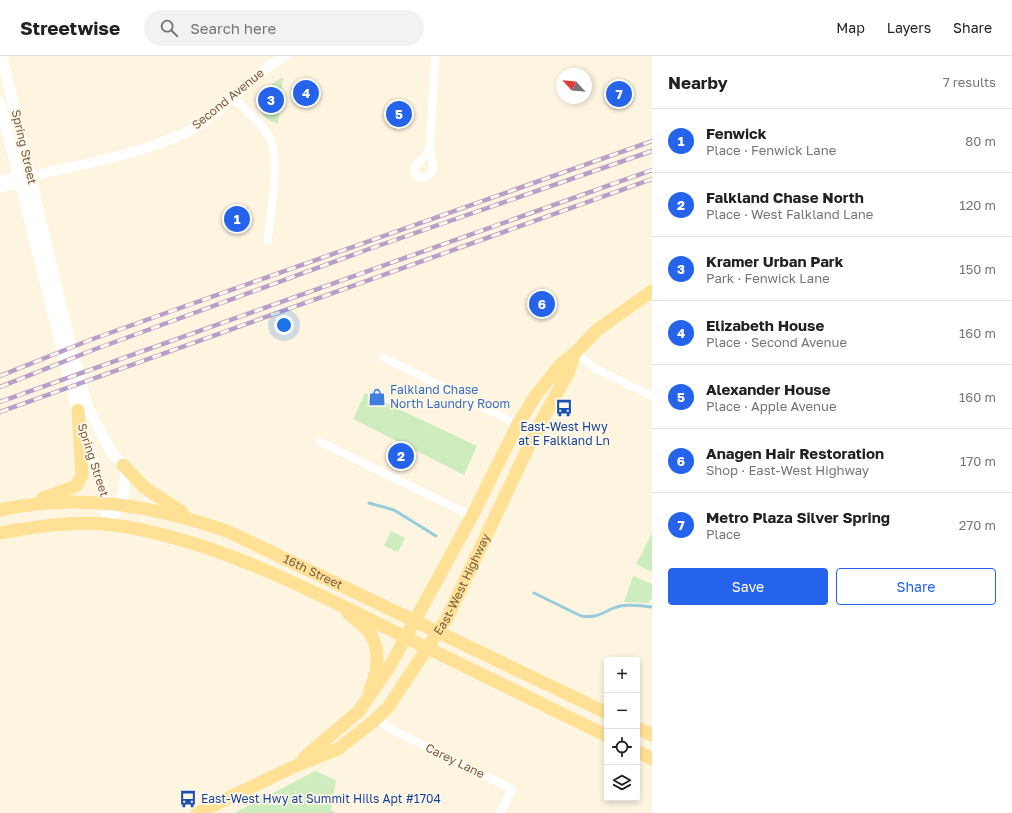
<!DOCTYPE html>
<meta charset="utf-8">
<style>
:root{--surface:#fff;--page:#f2f2f2;--text:#202124;--muted:#757577;--line:#e0e0e0;--accent:#2563eb}
body{margin:0;font-family:"Golos Text",sans-serif;background:var(--page);color:var(--text)}
.controls{position:absolute;right:12px;bottom:12px;display:grid;overflow:hidden;border-radius:4px;box-shadow:0 2px 6px #0003}
.controls button{width:36px;height:36px;display:grid;place-items:center;padding:0;border:0;border-bottom:1px solid var(--line);background:var(--surface);color:var(--text);font:20px sans-serif}
.compass{position:absolute;left:556px;top:12px;width:36px;height:36px;border-radius:50%;background:var(--surface);box-shadow:0 2px 6px #0003;rotate:296deg}
.you{position:absolute;left:284px;top:269px;width:14px;height:14px;margin:-10px;border:3px solid #fff;border-radius:50%;background:#1a73e8;box-shadow:0 0 0 6px #1a73e833}
.badge{display:grid;place-items:center;width:26px;height:26px;border-radius:50%;background:var(--accent);color:#fff;font-size:13px;font-weight:700}
.pin{position:absolute;translate:-50% -50%;border:2px solid #fff;box-shadow:0 1px 4px #0006}
.list{margin:0;padding:0;list-style:none}
h2{display:flex;justify-content:space-between;align-items:center;height:52px;margin:0;padding:0 16px;font-size:17px}
h2 small{font-size:13px;font-weight:400;color:var(--muted)}
.list li{display:grid;grid-template-columns:26px 1fr auto;gap:12px;align-items:center;box-sizing:border-box;height:64px;padding:0 16px;border-top:1px solid var(--line)}
.list b{display:block;font-size:15px;white-space:nowrap}
.list p{margin:0;font-size:13px;white-space:nowrap;color:var(--muted)}
.list em{font-size:13px;font-style:normal;color:var(--muted)}
.actions{display:flex;gap:8px;padding:12px 16px}
.actions a{flex:1;padding:9px 0;border:1px solid var(--accent);border-radius:4px;text-align:center;font-size:14px;color:var(--accent)}
.actions .main{background:var(--accent);color:#fff}
.icon{flex:none;width:22px;height:22px;fill:none;stroke:currentColor;stroke-width:2;stroke-linecap:round;stroke-linejoin:round}
.map{position:relative;flex:none;width:652px;height:757px;overflow:hidden}
header{display:flex;align-items:center;gap:24px;box-sizing:border-box;height:56px;padding:0 20px;background:var(--surface);border-bottom:1px solid var(--line)}
header strong{font-size:19px}
nav{display:flex;gap:22px;margin-inline-start:auto;font-size:14px}
.search{width:280px;height:36px;background:var(--page);display:flex;align-items:center;gap:10px;box-sizing:border-box;padding:0 14px;border-radius:22px;color:var(--muted);font-size:15px}
main{display:flex}
aside{flex:1;background:var(--surface)}
.map>svg:first-child{display:block}
.green{fill:#cdedbe}
.lines{fill:none;stroke-linecap:round;stroke-linejoin:round}
.stream{stroke:#98cbdc;stroke-width:3}
.minor{stroke:#fff;stroke-width:8}
.tertiary{stroke:#fff;stroke-width:10}
.secondary{stroke:#fff;stroke-width:11}
.primary{stroke:#ffe196;stroke-width:13}
.rail-casing{stroke:#b89ec8;stroke-width:4.5}
.rail{stroke:#fff8e8;stroke-width:3;stroke-dasharray:9;stroke-linecap:butt}
.labels{text-anchor:middle;stroke-width:3.5;stroke-linejoin:round;paint-order:stroke}
.street-label{font-size:12px;fill:#775b45;stroke:#fff8e8}
.shop-label{font-size:12px;fill:#366cbe;stroke:#fff8e8;text-anchor:start}
.transit-label{font-size:12px;fill:#164399;stroke:#fff8e8}
</style>
<header>
<strong>Streetwise</strong>
<div class="search"><svg class="icon" aria-label="search" viewBox="0 0 24 24"><circle cx="10" cy="10" r="6"/><path d="M15 15l6 6"/></svg>Search here</div>
<nav><a>Map</a><a>Layers</a><a>Share</a></nav>
</header>
<main>
<div class="map">
<svg width="652" height="757" viewBox="0 0 652 757">
<rect width="100%" height="100%" fill="#fef5e0"/>
<path class="green" d="M 283,21 L 278,68 C 274,66 267,64 264,60 C 248,43 271,28 283,21 Z
M 365,337 L 477,390 L 464,419 L 353,363 Z
M 391,475 L 405,482 L 398,496 L 384,490 Z
M 652,477 L 652,516 L 636,508 Z
M 633,520 L 652,528 L 652,543 L 648,547 L 624,546 Z
M 315,715 L 336,724 L 331,754 L 336,757 L 234,757 Z"/>
<g class="lines">
<path class="stream" d="M 369,447 L 394,454 L 436,480
M 534,537 L 581,560 C 600,563 604,554 620,550 C 628,548 643,550 652,551"/>
<path class="minor" d="M 233,42 C 245,54 260,66 269,80 C 281,100 270,159 268,184
M 430,90 C 429,93 427,97 426,99 C 420,106 407,113 419,122 L 425,121 L 430,119 L 433,113 L 430,90 L 435,0
M 0,124 L 18,120
M 0,132 L 20,129
M 575,296 L 596,313 L 652,340
M 384,302 L 535,377
M 320,386 L 472,460
M 378,661 L 387,671 L 396,676 L 512,733 L 500,757"/>
<path class="tertiary" d="M 25,125 C 42,115 67,113 86,108 C 120,100 152,92 183,78 C 222,60 248,21 285,0"/>
<path class="secondary" d="M 2,0 L 63,259 L 88,352 L 111,396 L 123,409 L 126,419 L 121,448 L 107,469
M 0,47 L 83,377 L 107,447 L 107,469"/>
<g class="primary">
<path d="M 123,409 L 145,432 L 182,456"/>
<path d="M 43,442 L 76,430 L 82,419 L 78,354"/>
<path id="s1" d="M 0,454 C 77,436 153,450 227,475 L 607,657"/>
<path d="M 0,477 C 34,471 70,465 104,468 C 208,479 314,536 407,582 C 473,615 540,647 607,680"/>
<path d="M 348,557 C 355,563 363,569 369,576 C 381,593 378,616 370,633"/>
<path d="M 637,672 L 652,679"/>
<path d="M 637,695 L 652,703"/>
<path d="M 304,702 L 359,655 L 391,608 L 472,460 L 518,368 L 536,339 L 560,309 L 576,296 L 597,274 L 652,235"/>
<path id="s2" d="M 197,757 L 293,711 L 338,693 L 375,664 L 389,650 L 447,562 L 535,377 L 569,315 L 575,296"/>
</g>
<g class="rail-casing">
<path id="rail" d="M 0,320 L 90,284 L 652,85
M 0,331 L 93,294 L 369,193 L 652,95
M 0,346 L 652,114
M 0,356 L 652,123"/>
</g>
<use href="#rail" class="rail"/>
</g>
<defs>
<g id="shop-bare" transform="scale(1.38)"><path d="M-5-2.5h2.3a2.7 3.5 0 0 1 5.4 0H5L5.5 6h-11ZM-1.5-2.5h3a1.5 2.3 0 0 0-3 0Z" fill="#3f7fe0" stroke="#fff8e8" stroke-width="2.5" paint-order="stroke"/></g>
<g id="bus-bare" transform="scale(1.38)"><path d="M-5-6H5V4H4V6H2V4H-2V6H-4V4H-5ZM-3.5-4V0h7V-4ZM-3.5 1.2v1.5H-2V1.2ZM2 1.2v1.5H3.5V1.2Z" fill="#1a4fb4" stroke="#fff8e8" stroke-width="2.5" paint-order="stroke"/></g>
</defs>
<g fill-rule="evenodd">
<use href="#shop-bare" x="377" y="341"/>
<use href="#bus-bare" x="564" y="352"/>
<use href="#bus-bare" x="188" y="743"/>
</g>
<g class="labels">
<g class="street-label">
<text transform="translate(228 43) rotate(-39)" y="4">Second Avenue</text>
<text transform="translate(24 91) rotate(77)" y="4">Spring Street</text>
<text transform="translate(93 404) rotate(72)" y="4">Spring Street</text>
<text dy="4" stroke="none"><textPath href="#s1" startOffset="326">16th Street</textPath></text>
<text dy="4" stroke="none"><textPath href="#s2" startOffset="364">East-West Highway</textPath></text>
<text transform="translate(455 705) rotate(26)" y="4">Carey Lane</text>
</g>
<g class="shop-label">
<text x="390" y="338">Falkland Chase<tspan x="390" dy="14">North Laundry Room</tspan></text>
</g>
<g class="transit-label">
<text x="564" y="375">East-West Hwy<tspan x="564" dy="14">at E Falkland Ln</tspan></text>
<text x="201" y="747" text-anchor="start">East-West Hwy at Summit Hills Apt #1704</text>
</g>
</g>
</svg>
<div class="controls">
<button>+</button>
<button>−</button>
<button><svg class="icon" aria-label="locate" viewBox="0 0 24 24"><circle cx="12" cy="12" r="6"/><path d="M12 2v4M12 18v4M2 12h4M18 12h4"/></svg></button>
<button><svg class="icon" aria-label="layers" viewBox="0 0 24 24"><path d="M12 4l9 5-9 5-9-5zM3 14l9 5 9-5"/></svg></button>
</div>
<svg class="compass" viewBox="-18 -18 36 36"><path d="M0-13l5 13h-10z" fill="#e53935"/><path d="M0 13l5-13h-10z" fill="#757577"/></svg>
<div class="you"></div>
<div class="pin badge" style="left:237px;top:163px">1</div>
<div class="pin badge" style="left:401px;top:400px">2</div>
<div class="pin badge" style="left:271px;top:44px">3</div>
<div class="pin badge" style="left:306px;top:37px">4</div>
<div class="pin badge" style="left:399px;top:58px">5</div>
<div class="pin badge" style="left:542px;top:248px">6</div>
<div class="pin badge" style="left:619px;top:38px">7</div>
</div>
<aside>
<h2>Nearby<small>7 results</small></h2>
<ul class="list">
<li><span class="badge">1</span><div><b>Fenwick</b><p>Place · Fenwick Lane</p></div><em>80 m</em></li>
<li><span class="badge">2</span><div><b>Falkland Chase North</b><p>Place · West Falkland Lane</p></div><em>120 m</em></li>
<li><span class="badge">3</span><div><b>Kramer Urban Park</b><p>Park · Fenwick Lane</p></div><em>150 m</em></li>
<li><span class="badge">4</span><div><b>Elizabeth House</b><p>Place · Second Avenue</p></div><em>160 m</em></li>
<li><span class="badge">5</span><div><b>Alexander House</b><p>Place · Apple Avenue</p></div><em>160 m</em></li>
<li><span class="badge">6</span><div><b>Anagen Hair Restoration</b><p>Shop · East-West Highway</p></div><em>170 m</em></li>
<li><span class="badge">7</span><div><b>Metro Plaza Silver Spring</b><p>Place</p></div><em>270 m</em></li>
</ul>
<div class="actions"><a class="main">Save</a><a>Share</a></div>
</aside>
</main>
